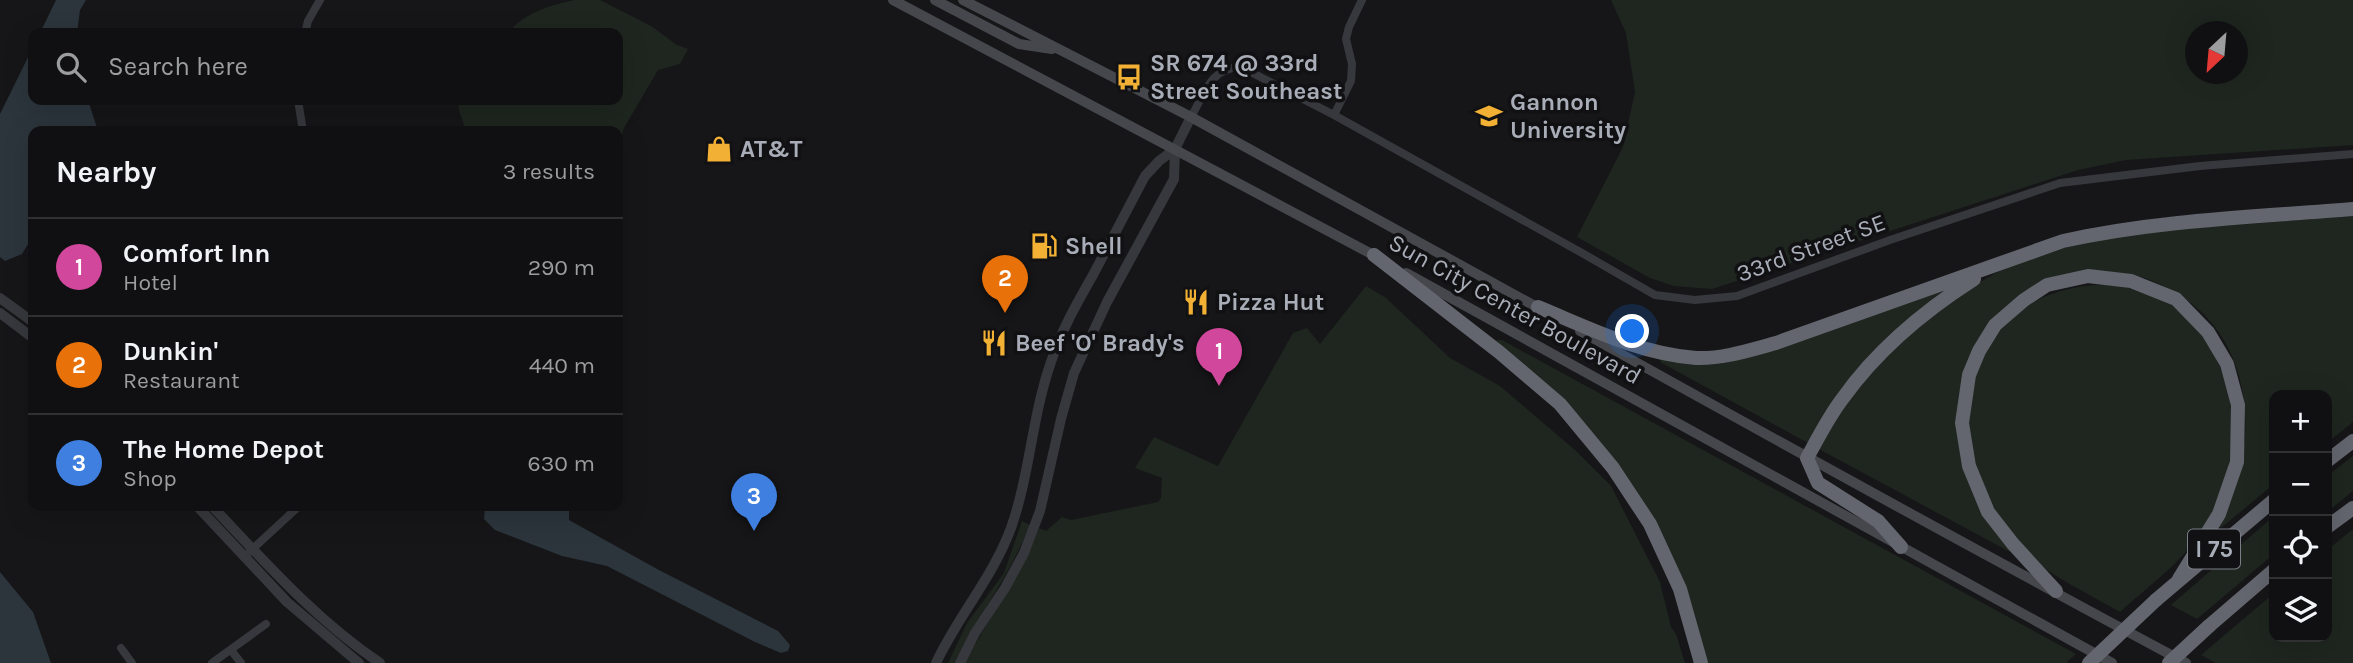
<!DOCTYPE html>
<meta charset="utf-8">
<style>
:root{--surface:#101012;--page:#1e1e20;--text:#f1f3f6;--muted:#9c9d9f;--line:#303032;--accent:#7c3aed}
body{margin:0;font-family:Karla,sans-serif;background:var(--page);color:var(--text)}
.controls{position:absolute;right:21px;bottom:21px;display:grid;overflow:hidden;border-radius:14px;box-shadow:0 7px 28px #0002}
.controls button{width:63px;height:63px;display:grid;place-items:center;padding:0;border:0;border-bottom:2px solid var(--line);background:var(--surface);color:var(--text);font:35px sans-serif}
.compass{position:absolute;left:2185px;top:21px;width:63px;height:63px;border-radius:50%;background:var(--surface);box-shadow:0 7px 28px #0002;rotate:206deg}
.you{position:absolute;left:1633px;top:332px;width:24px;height:24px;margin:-18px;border:5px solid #fff;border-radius:50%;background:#1a73e8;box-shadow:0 0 0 10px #1a73e833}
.badge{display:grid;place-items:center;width:46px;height:46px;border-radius:50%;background:var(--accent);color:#fff;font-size:23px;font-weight:700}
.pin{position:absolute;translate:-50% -58px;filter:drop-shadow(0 2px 4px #0008)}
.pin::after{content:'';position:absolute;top:37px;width:24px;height:21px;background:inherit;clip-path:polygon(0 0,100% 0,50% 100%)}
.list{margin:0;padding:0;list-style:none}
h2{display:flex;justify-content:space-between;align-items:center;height:91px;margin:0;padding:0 28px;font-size:30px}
h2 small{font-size:23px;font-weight:400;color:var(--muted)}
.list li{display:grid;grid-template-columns:46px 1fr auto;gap:21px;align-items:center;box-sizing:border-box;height:98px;padding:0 28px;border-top:2px solid var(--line)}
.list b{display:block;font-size:26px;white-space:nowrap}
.list p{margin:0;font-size:23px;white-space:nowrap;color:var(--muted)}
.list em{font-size:23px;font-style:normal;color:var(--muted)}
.icon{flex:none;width:38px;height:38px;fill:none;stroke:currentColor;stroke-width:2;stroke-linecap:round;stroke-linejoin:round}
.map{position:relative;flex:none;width:2353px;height:663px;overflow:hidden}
.search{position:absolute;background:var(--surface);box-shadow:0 7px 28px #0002;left:28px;top:28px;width:595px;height:77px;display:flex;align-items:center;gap:18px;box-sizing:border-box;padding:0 24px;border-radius:14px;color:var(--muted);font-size:26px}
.panel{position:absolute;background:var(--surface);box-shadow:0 7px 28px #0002;left:28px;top:126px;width:595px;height:385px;border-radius:14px}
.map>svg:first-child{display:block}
.green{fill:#1e261f;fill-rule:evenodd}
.water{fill:#2c353c}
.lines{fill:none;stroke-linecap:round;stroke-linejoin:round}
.minor{stroke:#37383d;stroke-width:8}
.tertiary{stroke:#37383d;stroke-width:10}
.secondary{stroke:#45474d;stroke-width:10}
.motorway{stroke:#63666e;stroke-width:14}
.motorway-bridge{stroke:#63666e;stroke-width:14}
.labels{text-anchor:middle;stroke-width:7;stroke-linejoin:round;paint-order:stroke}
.shield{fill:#111113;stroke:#7b7e86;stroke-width:2}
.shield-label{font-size:23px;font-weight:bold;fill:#a8adb8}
.poi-label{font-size:24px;font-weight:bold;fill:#a8adb8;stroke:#111113;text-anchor:start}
.street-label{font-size:24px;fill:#a8adb8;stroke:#111113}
</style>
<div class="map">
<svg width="2353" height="663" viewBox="0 0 2353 663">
<rect width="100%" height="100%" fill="#161618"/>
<path class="green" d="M 574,0 L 600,0 L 651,26 L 677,45 L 688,49 L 680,64 L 658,70 L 624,128 L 618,147 L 618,131 L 466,131 L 459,110 L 458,100 L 618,100 L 618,33 L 508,33 C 525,12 549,6 574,0 Z
M 1611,0 L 2353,0 L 2353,145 L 2126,160 L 2078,170 L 1712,289 L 1674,286 L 1650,278 L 1577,237 L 1623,147 L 1635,92 L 1626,33 ZM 2196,32 L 2238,32 L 2238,74 L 2196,74 Z
M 2353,216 L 2353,422 L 2327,443 L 2327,395 L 2274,395 L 2274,484 L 2221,528 L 2219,526 C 2260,451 2258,341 2177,294 C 2164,286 2148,277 2133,276 C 2124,275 2115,276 2106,276 C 2095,276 2080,273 2069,276 C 2062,277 2053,286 2047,290 C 2025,306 2004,322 1982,337 L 1961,439 L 2010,552 L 1817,448 L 1839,412 L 1902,337 L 1977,284 L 2001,270 L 2046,252 L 2128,233 Z
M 2110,284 C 2141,290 2175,300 2196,324 C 2202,331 2206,340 2210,347 C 2246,409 2237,480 2197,538 C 2178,565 2144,590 2120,612 C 2091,595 2044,573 2021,549 C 1982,508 1959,442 1972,386 C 1974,377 1979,369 1982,361 C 1989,344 1996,328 2011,317 C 2040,293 2074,285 2110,284 Z
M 1366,286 L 1386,298 L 1450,358 L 1500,386 L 1575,450 L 1611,486 L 1660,582 L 1671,627 L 1676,634 L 1685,663 L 965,663 C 989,617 1020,577 1039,528 L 1046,531 L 1062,517 L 1071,520 L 1158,502 L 1161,498 L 1162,478 L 1135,468 L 1154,437 L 1218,466 L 1293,333 L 1307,328 L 1320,344 Z
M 1948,287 L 1949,289 L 1922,309 L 1808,443 L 1660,362 L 1662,359 L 1697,363 Z
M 1496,340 L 1502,340 L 2076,654 L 2066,663 L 1707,663 L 1654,523 Z
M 2353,456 L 2353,491 L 2327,512 L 2327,476 Z
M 2274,516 L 2274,554 L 2197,619 L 2171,605 Z
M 1022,521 L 1030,525 C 1010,574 979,616 954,663 L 948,663 L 967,623 L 1004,573 Z
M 2353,529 L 2353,663 L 2216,663 L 2201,655 L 2274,593 L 2274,637 L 2327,637 L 2327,550 Z"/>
<path class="water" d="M 56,0 L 86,0 L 80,10 L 77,33 L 40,33 Z
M 33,47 L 33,100 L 88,100 L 98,131 L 33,131 L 33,236 L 22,254 L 5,261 L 0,257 L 0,114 Z
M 485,506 L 569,506 L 569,520 L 657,569 L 778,631 L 790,645 L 788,651 L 781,653 L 755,642 L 607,566 L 562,556 L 495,530 L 484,519 Z
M 0,572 L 33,612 L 51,663 L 0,663 Z"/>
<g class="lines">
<path class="minor" d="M 305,33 L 308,21 L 320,0
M 298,100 L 303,131
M 1334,115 L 1351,81 L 1352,64 L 1346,39 L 1349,27 L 1362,0
M 1191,117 C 1205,93 1210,68 1241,67 L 1334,115 L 1582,253 L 1655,295 L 1695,300 L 1737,296 L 1890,240 L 2060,183 L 2200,166 L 2353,154
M 245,556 L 299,506
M 121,648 L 132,663
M 231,650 L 241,663
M 212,663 L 266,624"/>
<path class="tertiary" d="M 0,298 L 33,322
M 0,313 L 33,338
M 197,506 L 287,602 L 359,663
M 212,506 C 265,562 316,620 380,663
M 936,663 C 958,616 993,577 1011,528 C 1030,474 1032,416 1051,362 C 1061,331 1077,303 1093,275 C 1110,242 1128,209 1145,176 L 1159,161 L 1175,149
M 960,663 L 975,633 L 1005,588 L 1024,553 L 1040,511 L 1061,419 L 1074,373 L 1107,302 L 1174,179 L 1175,149 L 1191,117"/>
<path class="secondary" d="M 893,0 L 1379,258
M 935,0 L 1019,44 L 1052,49
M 963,0 L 1191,117 L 1544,311
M 1406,273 L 2112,663
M 1580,331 C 1781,443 1983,554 2186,663"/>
<path class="motorway" d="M 1374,255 L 1499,352 L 1560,404 L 1613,468 L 1650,524 L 1680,589 L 1701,663
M 1538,307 C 1589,328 1640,354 1696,358 C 1723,359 1750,350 1776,343 L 2063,241 C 2158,220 2256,217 2353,209
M 2327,461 L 2353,441
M 2327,527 L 2353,508
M 1901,547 L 1878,521 L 1818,483 L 1807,458 C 1818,438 1829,416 1843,398 C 1878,349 1924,311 1974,279
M 2056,591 L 2013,544 L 1988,512 L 1969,466 L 1962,423 L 1969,375 L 1979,351 L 1995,325 L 2024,300 L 2047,285 L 2088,276 L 2131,281 L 2176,299 L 2208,332 L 2227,364 L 2238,405 L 2237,462 L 2219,514 L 2179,579
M 2156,600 L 2274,500
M 2209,626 L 2274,570"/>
<path class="motorway-bridge" d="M 2089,663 L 2156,600
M 2169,663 L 2209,626"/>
</g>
<defs>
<g id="bus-bare" transform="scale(2.1)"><path d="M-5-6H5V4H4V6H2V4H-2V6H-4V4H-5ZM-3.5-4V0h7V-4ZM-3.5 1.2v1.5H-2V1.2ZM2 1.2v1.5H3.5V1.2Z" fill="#f2b134" stroke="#111113" stroke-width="2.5" paint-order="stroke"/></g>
<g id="university-bare" transform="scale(2.1)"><path d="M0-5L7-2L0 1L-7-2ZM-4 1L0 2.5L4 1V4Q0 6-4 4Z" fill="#f2b134" stroke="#111113" stroke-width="2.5" paint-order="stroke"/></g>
<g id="shop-bare" transform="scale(2.1)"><path d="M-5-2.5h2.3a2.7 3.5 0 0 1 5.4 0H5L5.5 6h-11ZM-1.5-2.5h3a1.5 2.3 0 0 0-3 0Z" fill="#f2b134" stroke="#111113" stroke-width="2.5" paint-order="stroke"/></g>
<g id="fuel-bare" transform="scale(2.1)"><path d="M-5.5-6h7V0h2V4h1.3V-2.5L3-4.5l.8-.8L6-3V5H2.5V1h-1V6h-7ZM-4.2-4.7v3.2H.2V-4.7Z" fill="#f2b134" stroke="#111113" stroke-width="2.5" paint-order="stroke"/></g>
<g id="restaurant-bare" transform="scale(2.1)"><path d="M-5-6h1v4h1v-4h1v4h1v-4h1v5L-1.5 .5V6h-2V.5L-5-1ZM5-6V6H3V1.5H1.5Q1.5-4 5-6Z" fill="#f2b134" stroke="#111113" stroke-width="2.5" paint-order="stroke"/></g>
</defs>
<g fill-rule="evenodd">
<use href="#bus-bare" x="1129" y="77"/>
<use href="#university-bare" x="1489" y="116"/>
<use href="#shop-bare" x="719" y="149"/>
<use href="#fuel-bare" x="1044" y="246"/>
<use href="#restaurant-bare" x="1196" y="302"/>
<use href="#restaurant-bare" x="994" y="343"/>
</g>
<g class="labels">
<rect class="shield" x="2188" y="529.5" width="52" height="39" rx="5"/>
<g class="shield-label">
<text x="2214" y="557">I 75</text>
</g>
<g class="poi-label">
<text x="1150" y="71">SR 674 @ 33rd<tspan x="1150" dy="28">Street Southeast</tspan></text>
<text x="1510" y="110">Gannon<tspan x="1510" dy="28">University</tspan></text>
<text x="740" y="157">AT&amp;T</text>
<text x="1065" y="254">Shell</text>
<text x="1217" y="310">Pizza Hut</text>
<text x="1015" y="351">Beef 'O' Brady's</text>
</g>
<g class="street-label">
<text transform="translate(1811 248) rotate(-20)" y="8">33rd Street SE</text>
<text transform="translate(1515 309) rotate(29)" y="8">Sun City Center Boulevard</text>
</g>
</g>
</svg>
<div class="controls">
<button>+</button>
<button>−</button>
<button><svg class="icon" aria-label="locate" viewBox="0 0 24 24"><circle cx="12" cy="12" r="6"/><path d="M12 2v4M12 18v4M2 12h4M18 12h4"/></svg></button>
<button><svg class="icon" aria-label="layers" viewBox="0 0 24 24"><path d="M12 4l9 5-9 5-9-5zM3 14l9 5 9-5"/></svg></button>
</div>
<svg class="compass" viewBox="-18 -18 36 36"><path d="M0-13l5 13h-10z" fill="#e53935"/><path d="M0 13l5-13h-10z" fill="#9c9d9f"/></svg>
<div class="you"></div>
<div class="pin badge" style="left:1219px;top:386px;background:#d1479c">1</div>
<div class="pin badge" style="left:1005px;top:313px;background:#e8710a">2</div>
<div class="pin badge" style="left:754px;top:531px;background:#3f7fe0">3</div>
<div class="search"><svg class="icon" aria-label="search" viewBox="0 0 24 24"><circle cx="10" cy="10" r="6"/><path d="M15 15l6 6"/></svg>Search here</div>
<section class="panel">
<h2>Nearby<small>3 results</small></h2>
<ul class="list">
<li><span class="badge" style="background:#d1479c">1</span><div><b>Comfort Inn</b><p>Hotel</p></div><em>290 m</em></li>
<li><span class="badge" style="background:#e8710a">2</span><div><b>Dunkin'</b><p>Restaurant</p></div><em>440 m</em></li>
<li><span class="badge" style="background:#3f7fe0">3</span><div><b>The Home Depot</b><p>Shop</p></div><em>630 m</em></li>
</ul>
</section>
</div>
